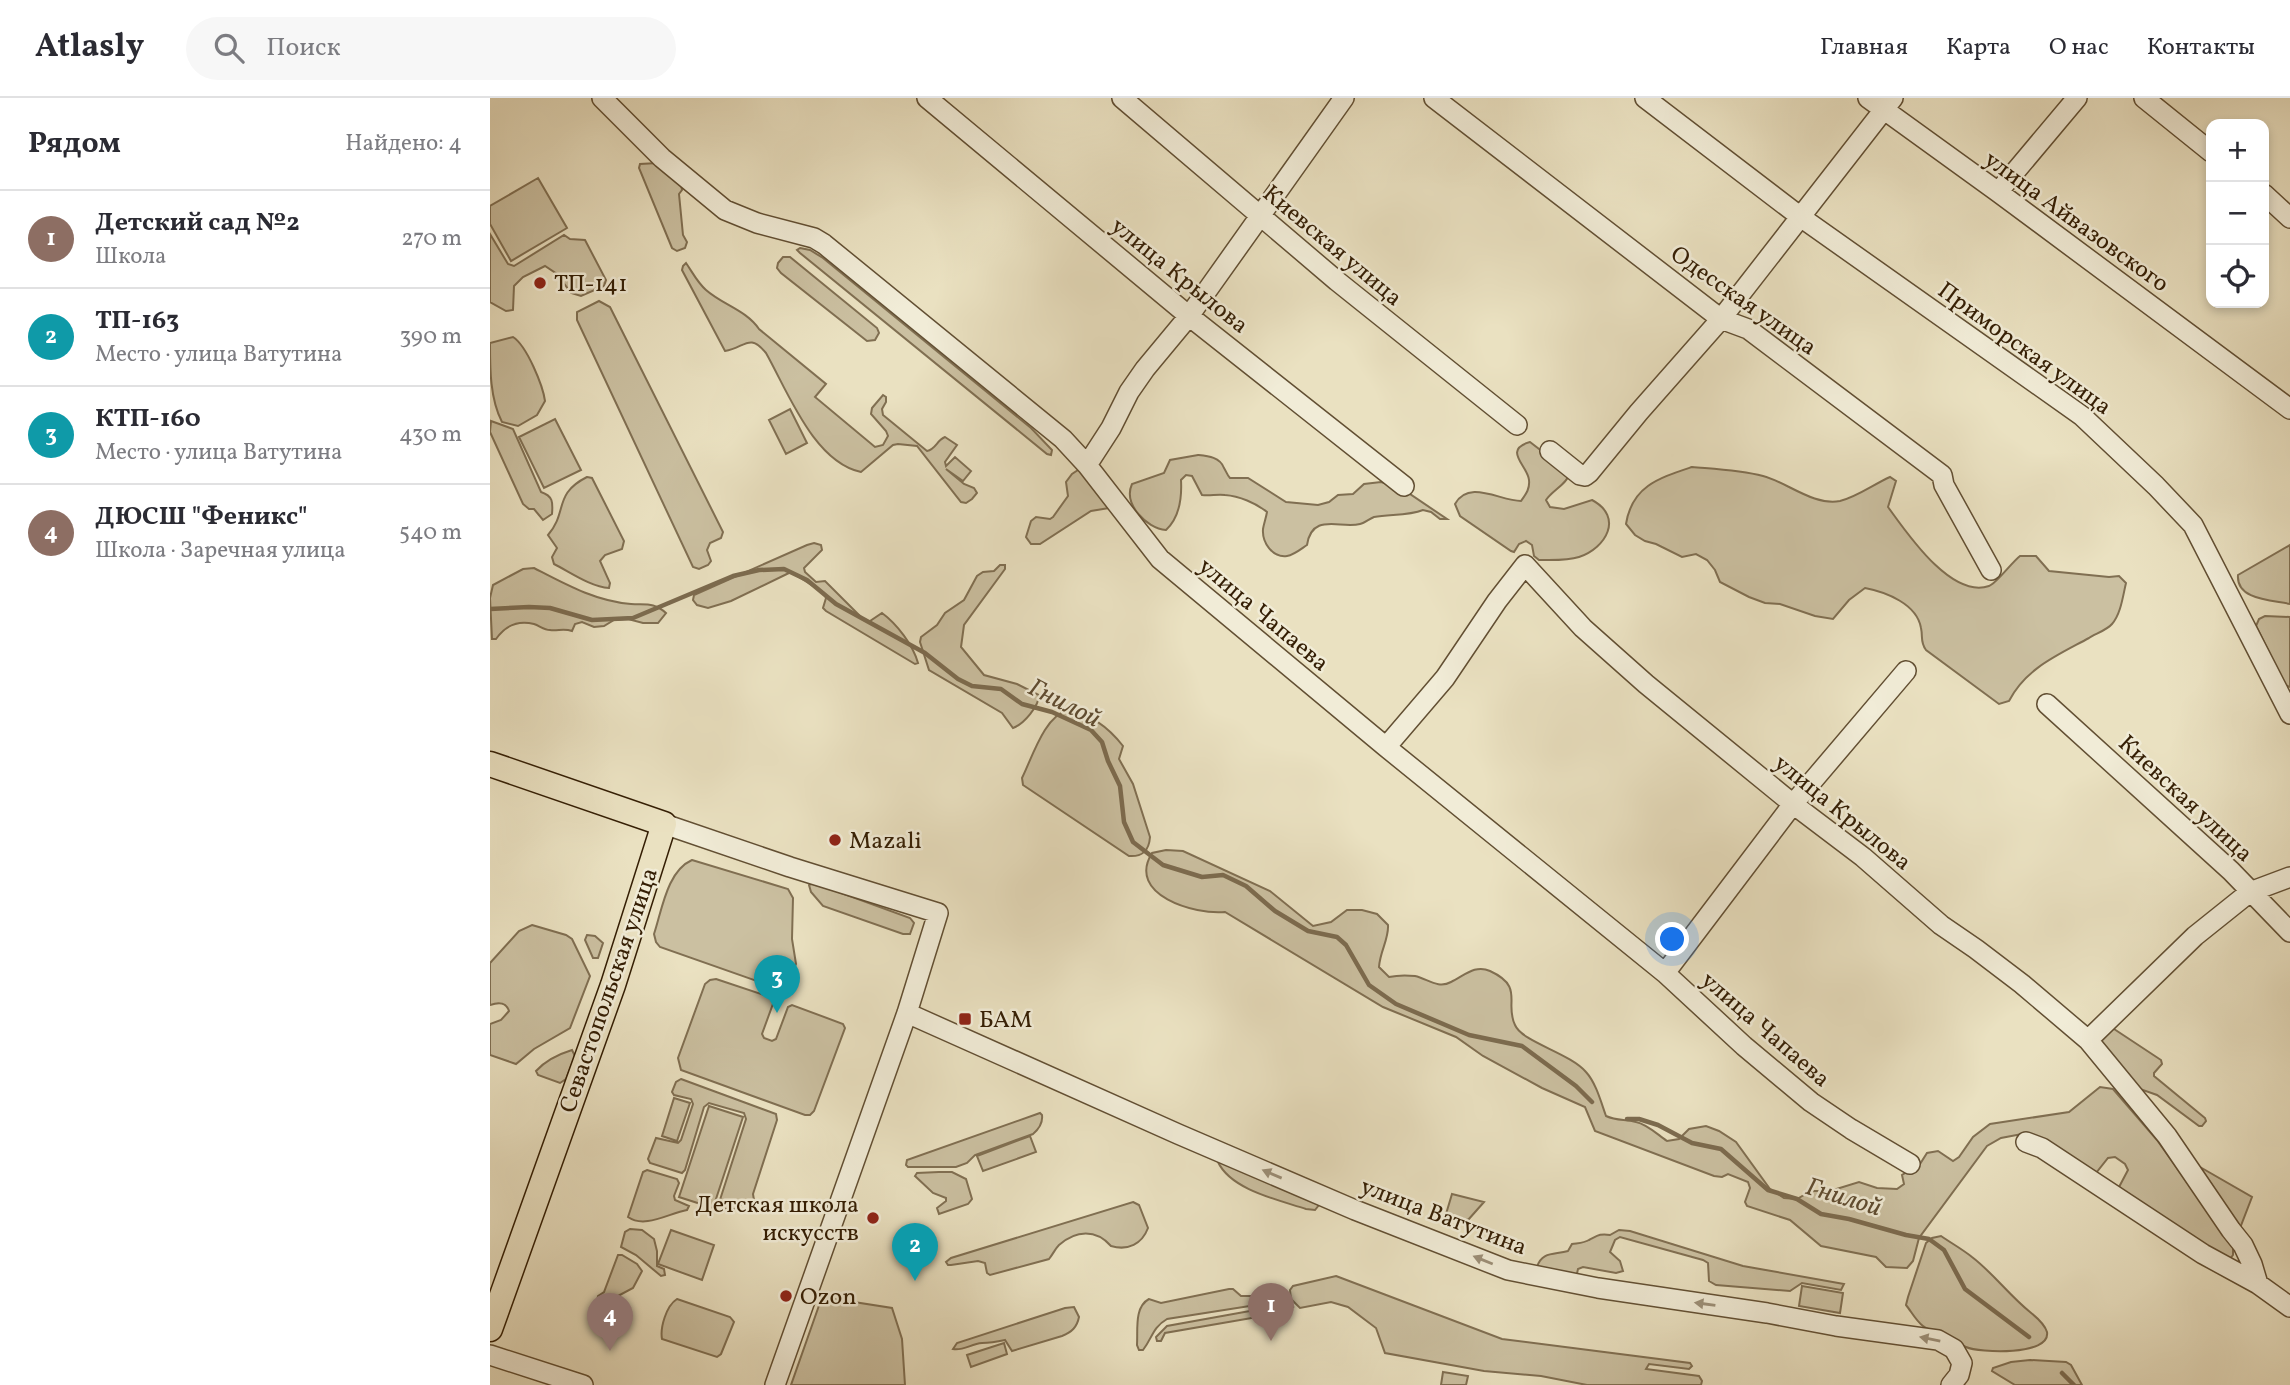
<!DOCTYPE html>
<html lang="ru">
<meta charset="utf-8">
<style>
:root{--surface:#fff;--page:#f7f7f7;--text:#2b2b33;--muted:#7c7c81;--line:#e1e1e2;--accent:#8f2418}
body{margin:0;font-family:Vollkorn,serif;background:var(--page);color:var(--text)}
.controls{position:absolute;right:21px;top:21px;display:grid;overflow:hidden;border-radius:14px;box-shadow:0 4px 10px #0003}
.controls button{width:63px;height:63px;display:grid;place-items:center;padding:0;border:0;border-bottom:2px solid var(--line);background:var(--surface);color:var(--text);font:35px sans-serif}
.you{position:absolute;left:1183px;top:842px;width:24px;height:24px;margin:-18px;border:5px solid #fff;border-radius:50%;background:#1a73e8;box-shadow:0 0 0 10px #1a73e833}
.badge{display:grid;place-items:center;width:46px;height:46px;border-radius:50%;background:var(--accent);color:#fff;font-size:23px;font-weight:700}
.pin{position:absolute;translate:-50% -58px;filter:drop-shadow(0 2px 4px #0008)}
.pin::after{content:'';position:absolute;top:37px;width:24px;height:21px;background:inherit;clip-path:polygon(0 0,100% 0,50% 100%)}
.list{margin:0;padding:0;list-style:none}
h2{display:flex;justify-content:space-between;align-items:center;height:91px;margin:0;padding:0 28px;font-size:30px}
h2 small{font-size:23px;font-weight:400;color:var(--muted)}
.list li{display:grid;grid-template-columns:46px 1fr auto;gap:21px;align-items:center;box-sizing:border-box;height:98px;padding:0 28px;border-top:2px solid var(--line)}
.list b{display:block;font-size:26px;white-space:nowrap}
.list p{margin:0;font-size:23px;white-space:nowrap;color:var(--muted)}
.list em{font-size:23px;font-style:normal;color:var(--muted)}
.icon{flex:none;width:38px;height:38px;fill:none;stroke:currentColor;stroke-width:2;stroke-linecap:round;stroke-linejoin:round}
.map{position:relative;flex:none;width:1800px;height:1287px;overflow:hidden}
header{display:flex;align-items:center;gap:42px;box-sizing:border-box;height:98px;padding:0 35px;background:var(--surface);border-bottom:2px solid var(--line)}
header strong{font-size:33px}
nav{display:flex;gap:38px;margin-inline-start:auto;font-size:24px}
.search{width:490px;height:63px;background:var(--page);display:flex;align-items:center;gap:18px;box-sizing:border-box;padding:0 24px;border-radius:38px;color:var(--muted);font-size:26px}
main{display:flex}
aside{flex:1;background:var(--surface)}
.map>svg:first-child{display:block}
.green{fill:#cbc0a1;stroke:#806f52;stroke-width:2}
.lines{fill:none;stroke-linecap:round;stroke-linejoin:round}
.stream{stroke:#7c6b4f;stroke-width:4.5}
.minor-casing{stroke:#624f33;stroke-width:22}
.major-casing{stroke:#341e04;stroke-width:27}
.minor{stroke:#f1ecd7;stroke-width:19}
.major{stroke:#eae1c1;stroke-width:24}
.oneway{fill:#9c8f78}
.poi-dot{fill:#8f2418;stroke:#f1ecd7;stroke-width:2.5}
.labels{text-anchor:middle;stroke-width:5;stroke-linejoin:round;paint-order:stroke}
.street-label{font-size:24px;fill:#341e04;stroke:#f1ecd7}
.poi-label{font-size:24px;fill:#341e04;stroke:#f1ecd7;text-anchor:start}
.water-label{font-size:26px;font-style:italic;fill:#5e4b30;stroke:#f1ecd7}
</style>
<header>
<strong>Atlasly</strong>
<div class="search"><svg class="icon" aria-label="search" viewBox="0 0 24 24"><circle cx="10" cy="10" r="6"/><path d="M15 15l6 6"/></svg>Поиск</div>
<nav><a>Главная</a><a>Карта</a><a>О нас</a><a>Контакты</a></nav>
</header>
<main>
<aside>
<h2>Рядом<small>Найдено: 4</small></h2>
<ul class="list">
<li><span class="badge" style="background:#8d6e63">1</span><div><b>Детский сад №2</b><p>Школа</p></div><em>270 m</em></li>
<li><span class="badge" style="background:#0f9aa8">2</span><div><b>ТП-163</b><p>Место · улица Ватутина</p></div><em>390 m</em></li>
<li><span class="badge" style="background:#0f9aa8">3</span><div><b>КТП-160</b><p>Место · улица Ватутина</p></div><em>430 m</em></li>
<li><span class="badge" style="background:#8d6e63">4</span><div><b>ДЮСШ &quot;Феникс&quot;</b><p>Школа · Заречная улица</p></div><em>540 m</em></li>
</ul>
</aside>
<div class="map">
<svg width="1800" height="1287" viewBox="0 0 1800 1287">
<rect width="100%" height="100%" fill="#eae1c1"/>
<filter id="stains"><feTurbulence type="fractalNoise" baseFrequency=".00286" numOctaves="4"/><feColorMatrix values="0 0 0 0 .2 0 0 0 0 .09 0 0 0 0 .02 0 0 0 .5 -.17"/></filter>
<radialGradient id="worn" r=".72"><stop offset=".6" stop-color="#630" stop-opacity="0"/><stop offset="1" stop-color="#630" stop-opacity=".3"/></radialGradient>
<path class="green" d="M 168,65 L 191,86 L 192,92 L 189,96 L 193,137 L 197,144 L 195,150 L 187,153 L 182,150 L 149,70 L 150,66 Z
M 48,80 L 77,130 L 21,163 L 0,126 L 0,108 Z
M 0,136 L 18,166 L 24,168 L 74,137 L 80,141 L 95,142 L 116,182 L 114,188 L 91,198 L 81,195 L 67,176 L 55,168 L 33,179 L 24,188 L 23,212 L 16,213 L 0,204 Z
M 310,150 L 320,152 L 333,160 L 541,330 L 562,352 L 561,357 L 557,356 L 310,155 L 307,152 Z
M 293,159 L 300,159 L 387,230 L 389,235 L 385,242 L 377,243 L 291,175 L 287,170 L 288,165 Z
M 196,165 C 203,175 207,184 216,192 C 233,207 256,212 269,231 L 336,286 L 325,299 L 385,349 L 393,347 L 398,338 L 396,333 L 381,316 L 382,310 L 393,297 L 396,299 L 396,304 L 392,311 L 393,317 L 437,353 C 446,351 447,342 455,339 L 467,347 L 455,364 L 456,368 L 465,359 L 481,373 L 473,383 L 456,371 L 474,386 L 484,390 L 487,395 L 482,401 L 476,405 L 471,404 L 427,348 L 408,346 L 403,347 L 371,374 C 324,364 298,294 276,255 C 259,234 255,250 235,253 L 192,172 L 193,168 Z
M 109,203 L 120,209 L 233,434 L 231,440 L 220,445 L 217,452 L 221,463 L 218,467 L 209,471 L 203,469 L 87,222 L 87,214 Z
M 23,239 C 37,248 53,288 55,303 L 47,317 L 28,328 L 12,324 C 0,301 0,271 0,245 Z
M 300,311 L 317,345 L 296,356 L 279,322 Z
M 65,321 L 91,372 L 54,390 L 29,339 Z
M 1,323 L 23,331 L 51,394 C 63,398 63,404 62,416 L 53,422 L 44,411 L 39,411 L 33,406 L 0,334 Z
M 1040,344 L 1080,375 C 1077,386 1063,392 1056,402 L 1060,409 L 1074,411 L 1102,402 C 1134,419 1116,450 1089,459 C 1077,463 1061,462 1049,462 L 1044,458 L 1042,447 L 1036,443 L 1029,446 L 1024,454 L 1021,453 L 970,418 L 965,406 C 979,381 1010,403 1031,403 C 1036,396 1040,391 1039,382 C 1038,368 1012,352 1040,344 Z
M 708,357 C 718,358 730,359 734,370 C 736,373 737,377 740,380 L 758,380 L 796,404 L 828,407 L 839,404 L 848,397 L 863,396 L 874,386 L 891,384 L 911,390 L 957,421 L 950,421 L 941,414 L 933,412 C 918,418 900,416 884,419 C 879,421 875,425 870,426 C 850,431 822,414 817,447 C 811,451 804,457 797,458 C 782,460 772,444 773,431 C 774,425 776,420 777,414 C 766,405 749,398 735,397 C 727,396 720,398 712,397 L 702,378 L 696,377 L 691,382 C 692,400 690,419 676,432 C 656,430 633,406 642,386 L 674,375 L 680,362 Z
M 1202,369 C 1225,371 1250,372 1273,378 C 1297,384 1323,408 1350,403 C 1367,399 1384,386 1400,379 L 1406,383 L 1398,409 C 1417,435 1461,501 1499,488 C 1506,486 1522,464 1530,458 L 1546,458 L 1559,473 L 1619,479 L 1629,478 L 1636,485 C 1633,497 1631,516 1622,526 C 1617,532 1605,536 1599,540 C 1568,557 1536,570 1519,603 L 1509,606 L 1436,552 C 1430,544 1433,539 1431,530 C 1427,506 1396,494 1375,490 L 1359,502 L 1343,521 L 1325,518 L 1290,506 L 1275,505 L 1259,499 L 1230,484 L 1225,472 L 1217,462 L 1206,456 L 1192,459 L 1166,446 L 1155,443 L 1145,437 L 1136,426 C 1142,388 1169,380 1202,369 Z
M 591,370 L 619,410 L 601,413 L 550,446 L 541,446 L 536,439 L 541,423 L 546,419 L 560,421 L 563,419 L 578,398 L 576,384 L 582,376 Z
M 97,379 L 102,380 L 134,443 L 132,451 L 115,457 L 110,463 L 120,485 L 119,490 C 101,489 80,474 64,466 L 62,459 L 67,450 L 58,437 C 78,414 63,396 97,379 Z
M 324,445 L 331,447 L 332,452 L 314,470 L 315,474 L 326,484 L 335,483 L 375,523 L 380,523 L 392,515 C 407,526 423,547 428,565 L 425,566 L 336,513 L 333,510 L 336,500 L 334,495 L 301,474 L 241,503 L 218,510 L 207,507 L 203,502 L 204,497 L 317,447 Z
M 1800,447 L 1800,506 C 1782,502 1746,502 1748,477 Z
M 510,467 L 515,467 L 515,471 L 474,527 L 471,549 L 494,577 L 527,586 L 549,597 C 549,608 534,626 523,630 L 512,615 L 439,572 L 430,544 L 431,539 L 447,527 L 455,515 L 474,502 L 487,478 L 493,474 L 504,473 Z
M 44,470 C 75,486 105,503 141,506 C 156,507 164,504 176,515 L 168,525 L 153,525 L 138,521 L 124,522 L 114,528 L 104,529 L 92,524 L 85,526 L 82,533 C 74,530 68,533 60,532 C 54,532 50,528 44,526 C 28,522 15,528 6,541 L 2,541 L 0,500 L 3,487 L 33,471 Z
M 1775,518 L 1800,519 L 1800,589 L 1795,587 L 1791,579 L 1766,528 L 1769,521 Z
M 578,612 C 600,616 619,630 633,648 L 629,661 L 643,686 L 660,739 C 659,753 652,759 639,758 L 533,687 L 532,680 C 542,660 555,617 578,612 Z
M 676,752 L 693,753 L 780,793 L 823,828 L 841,824 L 857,812 L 872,812 L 887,816 L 898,827 C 899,841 890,853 889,869 L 899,879 C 908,877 916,877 925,878 C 938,881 948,891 961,884 C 974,878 985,866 1000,873 C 1035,889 1014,905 1025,927 C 1032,944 1080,955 1096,974 C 1106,985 1111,1004 1116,1018 C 1127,1023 1135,1021 1146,1024 C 1157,1026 1168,1037 1177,1043 L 1189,1041 L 1199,1031 L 1216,1028 L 1229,1033 L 1246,1044 L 1280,1091 L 1294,1100 L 1307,1101 L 1321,1093 L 1340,1093 L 1369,1084 L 1387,1090 L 1407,1091 L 1414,1086 L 1412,1077 L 1430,1066 L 1437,1055 L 1448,1053 L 1463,1063 L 1469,1059 L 1483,1039 L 1500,1026 L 1579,1014 L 1610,989 L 1623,991 L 1667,1042 L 1743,1149 L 1743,1157 L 1739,1162 L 1628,1091 L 1638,1072 L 1635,1066 L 1625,1059 L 1618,1060 L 1606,1075 L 1537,1035 L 1511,1040 L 1497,1048 L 1429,1140 L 1423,1163 L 1417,1170 L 1396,1169 L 1386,1159 L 1331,1148 L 1300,1122 L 1257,1108 L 1255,1104 L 1260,1090 L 1258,1084 L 1238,1076 L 1232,1079 L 1224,1078 L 1105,1033 L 1095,1009 L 1052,990 L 993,958 L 966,939 L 893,909 L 735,814 C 705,817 636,797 662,755 Z
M 202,762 L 298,791 L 303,800 L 302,841 L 306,866 L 299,883 L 287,890 L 170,849 L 166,844 L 164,836 C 172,812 177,773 202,762 Z
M 324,785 L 420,820 L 424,825 L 420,836 L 413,836 L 333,808 L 321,794 L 319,787 Z
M 42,827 L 76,837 L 82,841 L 100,878 L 80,930 L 44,951 L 26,966 L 0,957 L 0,926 L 11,922 L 19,913 C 16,904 9,904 0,907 L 0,865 L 29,833 Z
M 97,837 L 105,838 L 113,845 L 108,860 L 103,860 L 95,842 Z
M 226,881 L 283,900 L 284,903 L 272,936 L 274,940 L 282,943 L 286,941 L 298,909 L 302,907 L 353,926 L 355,930 L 324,1013 L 320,1017 L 315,1017 L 191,972 L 188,960 L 215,886 L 220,882 Z
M 1621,929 L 1671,962 L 1672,966 L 1664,975 L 1664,978 L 1715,1020 L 1716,1023 L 1712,1028 L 1709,1028 L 1667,997 L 1647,990 L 1606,939 Z
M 82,952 L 85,958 L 76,981 L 70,985 L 48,977 L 46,973 C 56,962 69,956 82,952 Z
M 191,981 L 286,1016 L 287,1022 L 263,1096 L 264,1102 L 261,1106 L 252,1106 L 247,1111 L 230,1111 L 228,1108 L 256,1021 L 254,1015 L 219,1005 L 214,1009 L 195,1072 L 192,1075 L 160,1065 L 158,1061 L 166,1040 L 188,1045 L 191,1042 L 203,1006 L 201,1001 L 184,997 L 182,994 L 186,984 Z
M 184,1000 L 200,1005 L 187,1043 L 172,1038 Z
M 219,1008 L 253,1019 L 223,1110 L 189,1099 Z
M 550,1015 L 552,1017 C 553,1025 549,1031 543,1036 L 485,1057 L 477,1065 L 466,1069 L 418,1069 L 416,1067 L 417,1062 Z
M 540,1038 L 546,1054 L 493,1073 L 487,1058 Z
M 733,1059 L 829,1103 L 829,1107 L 825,1112 L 816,1111 C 789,1102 741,1092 728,1064 Z
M 1710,1069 L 1762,1099 L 1750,1130 Z
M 157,1072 L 187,1081 L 189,1085 L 184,1098 L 185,1102 L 199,1108 L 197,1112 C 179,1115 155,1131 138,1119 L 153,1074 Z
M 449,1074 L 462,1074 L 476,1081 L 482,1101 L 478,1106 L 449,1116 L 447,1110 L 456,1103 L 456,1100 L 443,1095 L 425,1078 L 427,1075 Z
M 962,1096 L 994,1104 L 978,1122 L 956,1116 Z
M 643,1104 L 649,1107 L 658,1130 C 652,1146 638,1153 621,1148 C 606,1131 586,1132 569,1147 C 565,1151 563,1156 559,1161 L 500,1177 L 497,1175 L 495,1165 L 488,1163 L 461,1167 L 458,1167 L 456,1164 L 461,1160 Z
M 140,1131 L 152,1132 L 164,1141 L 167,1153 L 167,1168 L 174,1171 L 175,1177 L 171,1178 L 146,1157 L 131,1149 L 135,1134 Z
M 181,1132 L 224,1147 L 212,1182 L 168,1166 Z
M 1129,1132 L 1140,1133 L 1253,1168 L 1354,1186 L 1351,1192 L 1312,1185 L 1300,1193 L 1226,1187 L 1219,1183 L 1218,1165 L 1213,1162 L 1130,1139 L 1125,1142 L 1120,1154 L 1130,1163 L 1133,1173 L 1126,1175 L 1093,1169 L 1088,1171 L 1086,1180 L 1047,1169 C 1052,1153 1065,1157 1078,1153 L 1082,1146 C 1088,1145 1094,1145 1099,1142 C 1107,1138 1110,1135 1120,1137 Z
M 1451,1138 C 1461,1145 1472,1151 1482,1159 C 1503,1175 1519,1197 1540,1214 C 1545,1218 1555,1227 1557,1234 C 1561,1258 1489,1255 1476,1249 C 1469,1246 1464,1241 1457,1237 C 1450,1234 1439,1233 1433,1228 C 1426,1223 1421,1213 1416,1207 L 1418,1199 L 1436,1145 L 1442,1140 Z
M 128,1157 L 132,1157 L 147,1166 L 152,1173 L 143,1190 L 111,1207 L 107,1204 L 108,1198 L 114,1194 Z
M 846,1178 L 1012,1241 L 1200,1265 L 1202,1268 L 1199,1271 L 1159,1266 L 1156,1271 L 1209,1278 L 1212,1283 L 1211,1287 L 1097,1287 L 1051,1278 L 994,1273 L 895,1255 L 886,1230 L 858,1209 L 841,1204 L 810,1210 L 801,1201 L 800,1192 L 803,1188 Z
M 1312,1188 L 1353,1195 L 1350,1215 L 1309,1208 Z
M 739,1191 L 743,1191 L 751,1198 L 761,1198 L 783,1192 L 795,1196 L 795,1200 L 792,1203 L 677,1221 C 662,1230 663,1239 653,1252 L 649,1252 L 647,1247 C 648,1232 644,1209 659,1201 L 671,1205 Z
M 332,1199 L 402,1210 L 412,1241 L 415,1287 L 301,1287 Z
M 187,1201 L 240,1219 L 244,1224 L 231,1256 L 227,1259 L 172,1241 C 170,1230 176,1208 187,1201 Z
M 799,1206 L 803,1209 L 796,1214 L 675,1235 L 671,1243 L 667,1243 L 666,1239 L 677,1228 Z
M 584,1209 L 589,1219 C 587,1229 582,1234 572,1238 L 522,1253 L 515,1242 C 506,1244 500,1245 492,1245 C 481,1246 473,1253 463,1251 L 467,1245 L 575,1210 Z
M 514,1245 L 517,1256 L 481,1269 L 477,1257 Z
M 1540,1262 L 1576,1264 L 1581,1267 L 1592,1287 L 1525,1287 L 1502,1273 L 1503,1270 L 1521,1264 Z
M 953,1274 L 978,1278 L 976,1287 L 951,1287 Z"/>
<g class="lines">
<path class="stream" d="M 0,511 L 39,509 L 60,510 L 102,522 L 143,520 L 243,478 L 269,472 L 294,471 L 317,482 L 346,506 L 435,555 L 468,581 L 482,588 L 511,591 L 532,606 L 562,614 L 601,632 L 612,644 L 618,663 L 630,688 L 634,724 L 643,744 L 673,767 L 712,779 L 733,777 L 756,788 L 785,813 L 818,833 L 847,839 L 856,847 L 879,887 L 906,906 L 979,937 L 1032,948 L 1086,988 L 1102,1004
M 1137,1021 L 1149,1021 L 1168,1027 L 1202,1045 L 1231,1051 L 1278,1092 L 1307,1101 L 1331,1116 L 1359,1121 L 1416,1137 L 1439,1141 L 1454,1152 L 1475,1191 L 1539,1239
M 1572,1275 L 1584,1287"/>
<g class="minor-casing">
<path id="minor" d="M 112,0 L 172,60 L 235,112 L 267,125 L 324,140 L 334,146 L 573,341 L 597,367 L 670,461 L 896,649 L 1175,875 L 1254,948 L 1321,1004 L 1361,1031 L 1420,1066
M 437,0 L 699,218 L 914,388
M 632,0 L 847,183 L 1027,327
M 944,0 L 1231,221 L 1258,231 L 1452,377 L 1454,387 L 1501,472
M 1155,0 L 1312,120 L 1592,318 L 1666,388 L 1703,427 L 1800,616
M 1378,0 L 1508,94 L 1800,311
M 1654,0 L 1721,54
M 1508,94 L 1587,0
M 1774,96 L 1800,120
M 1060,353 L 1090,377 L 1095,378 L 1099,375 L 1149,314 L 1231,221 L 1403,0
M 597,367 L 621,330 L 639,294 L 655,271 L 699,218 L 854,0
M 1557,606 L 1741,773 L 1800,834
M 896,649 L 955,580 L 1007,503 L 1035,467 L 1093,530 L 1156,586 L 1303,706 L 1373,759 L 1451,827 L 1486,851 L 1532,886 L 1598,942 L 1677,1038 L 1741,1132 L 1753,1147 L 1762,1166 L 1768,1186
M 174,726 L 300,769 L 448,815 L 417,915 L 285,1287
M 1175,875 L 1303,706 L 1416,573
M 417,915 L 688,1036 L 865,1112 L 1018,1172 L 1108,1190 L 1277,1215 L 1346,1228 L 1448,1242 L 1464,1251 L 1472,1265 L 1469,1277 L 1461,1287
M 1598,942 L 1705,838 L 1760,794 L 1800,779
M 1536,1044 L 1552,1050 L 1713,1156 L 1768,1186 L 1800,1209
M 0,1257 L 93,1287"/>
</g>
<g class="major-casing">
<path id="major" d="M 0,666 L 174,726 L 123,887 L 0,1231"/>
</g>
<use href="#minor" class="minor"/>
<use href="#major" class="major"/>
</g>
<defs><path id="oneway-solid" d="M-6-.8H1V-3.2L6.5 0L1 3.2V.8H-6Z" transform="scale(1.75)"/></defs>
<g class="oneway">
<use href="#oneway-solid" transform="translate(782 1076) rotate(-157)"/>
<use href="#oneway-solid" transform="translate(993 1162) rotate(-158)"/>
<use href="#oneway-solid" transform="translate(1215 1206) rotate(-172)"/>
<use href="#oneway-solid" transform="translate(1440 1241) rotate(-169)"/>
</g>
<g class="poi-dot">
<circle cx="50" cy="185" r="7"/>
<circle cx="345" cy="742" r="7"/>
<rect x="468" y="914" width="14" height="14" rx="3.5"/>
<circle cx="383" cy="1120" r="7"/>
<circle cx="296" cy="1198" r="7"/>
</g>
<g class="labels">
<g class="street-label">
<text transform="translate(1587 123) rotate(36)" y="8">улица Айвазовского</text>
<text transform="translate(843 147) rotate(40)" y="8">Киевская улица</text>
<text transform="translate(690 177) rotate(39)" y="8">улица Крылова</text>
<text transform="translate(1254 202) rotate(35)" y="8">Одесская улица</text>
<text transform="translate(1535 250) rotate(36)" y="8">Приморская улица</text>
<text transform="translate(774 516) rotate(40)" y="8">улица Чапаева</text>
<text transform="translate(1696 700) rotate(43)" y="8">Киевская улица</text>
<text transform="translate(1353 714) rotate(39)" y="8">улица Крылова</text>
<text transform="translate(118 892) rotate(-71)" y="8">Севастопольская улица</text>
<text transform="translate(1276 931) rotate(41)" y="8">улица Чапаева</text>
<text transform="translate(954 1118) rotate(21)" y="8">улица Ватутина</text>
</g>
<g class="poi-label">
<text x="64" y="193">ТП-141</text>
<text x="359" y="750">Mazali</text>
<text x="489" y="929">БАМ</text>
<text x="369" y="1114" text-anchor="end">Детская школа<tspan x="369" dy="28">искусств</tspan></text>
<text x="310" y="1206">Ozon</text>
</g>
<g class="water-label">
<text transform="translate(575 604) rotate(27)" y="9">Гнилой</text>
<text transform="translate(1354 1098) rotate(17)" y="9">Гнилой</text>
</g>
</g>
<rect width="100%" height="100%" filter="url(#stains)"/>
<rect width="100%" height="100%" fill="url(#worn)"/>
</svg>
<div class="controls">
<button>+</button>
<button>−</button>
<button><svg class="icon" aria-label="locate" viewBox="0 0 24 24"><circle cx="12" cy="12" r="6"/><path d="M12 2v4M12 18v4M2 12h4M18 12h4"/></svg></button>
</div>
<div class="you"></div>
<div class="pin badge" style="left:781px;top:1243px;background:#8d6e63">1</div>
<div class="pin badge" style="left:425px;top:1183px;background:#0f9aa8">2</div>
<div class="pin badge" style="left:287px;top:915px;background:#0f9aa8">3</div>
<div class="pin badge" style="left:120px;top:1253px;background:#8d6e63">4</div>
</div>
</main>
